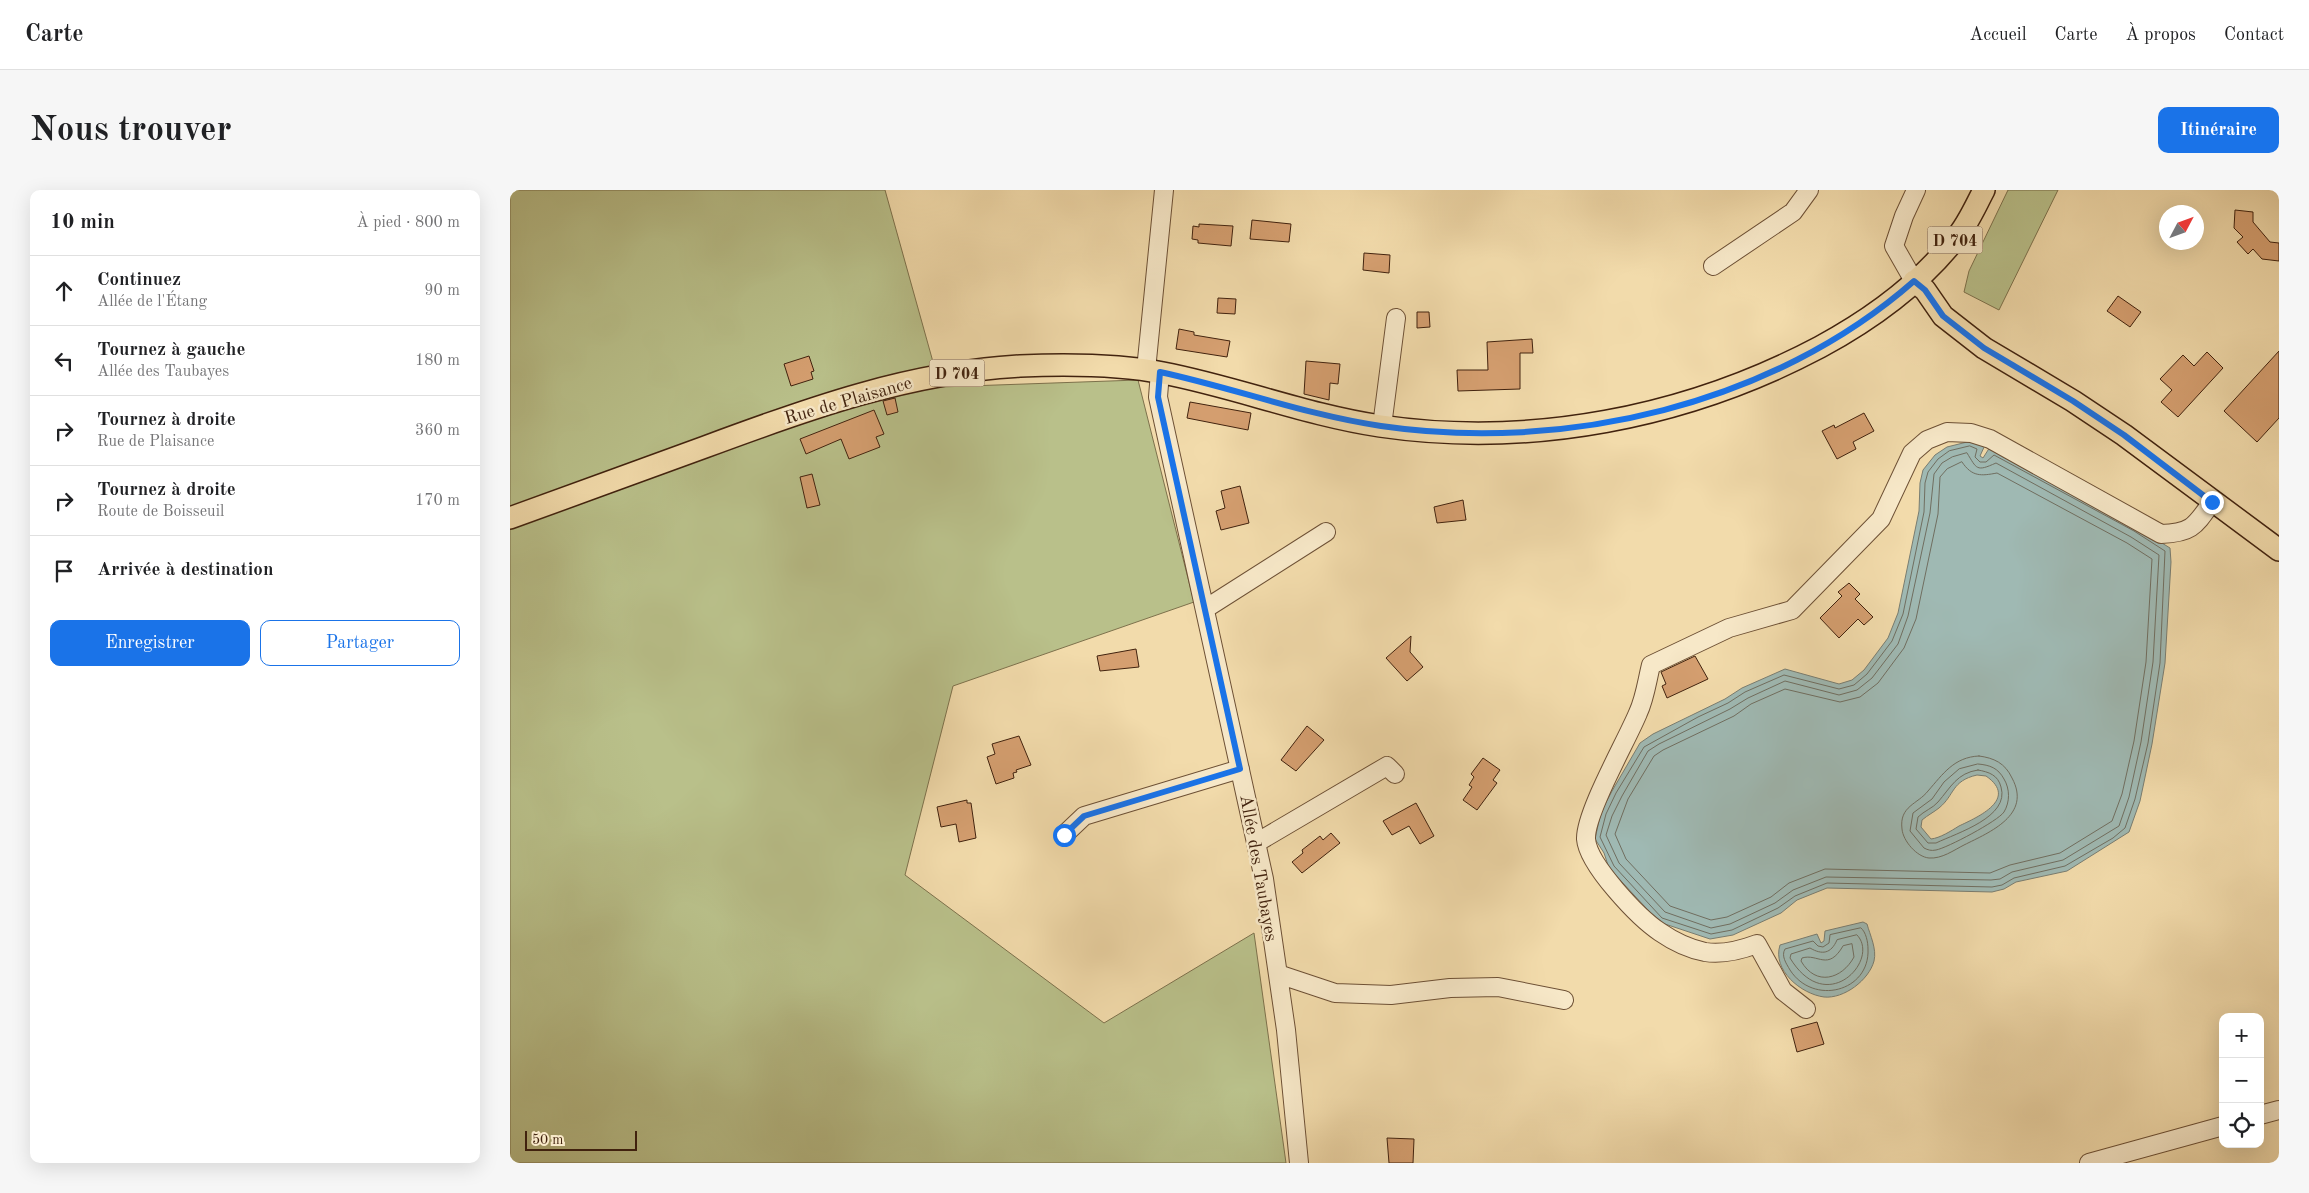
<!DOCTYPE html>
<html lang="fr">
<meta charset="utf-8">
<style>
:root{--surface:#fff;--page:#f6f6f6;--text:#202124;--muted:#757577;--line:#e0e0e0;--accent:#1a73e8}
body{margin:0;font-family:"Old Standard TT",serif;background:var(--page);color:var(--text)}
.controls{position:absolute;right:15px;bottom:15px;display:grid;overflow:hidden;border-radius:10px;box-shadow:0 5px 20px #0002}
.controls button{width:45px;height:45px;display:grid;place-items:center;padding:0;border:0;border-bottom:1px solid var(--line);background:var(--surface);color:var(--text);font:25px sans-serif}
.compass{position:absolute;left:1649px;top:15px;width:45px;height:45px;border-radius:50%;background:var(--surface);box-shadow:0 5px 20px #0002;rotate:49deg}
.scale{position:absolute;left:15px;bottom:12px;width:112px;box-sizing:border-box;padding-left:5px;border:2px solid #41220e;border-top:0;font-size:14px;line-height:18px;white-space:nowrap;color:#41220e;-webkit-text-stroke:4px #f7e8c8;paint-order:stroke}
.stop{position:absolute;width:15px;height:15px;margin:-11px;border:4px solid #1a73e8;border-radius:50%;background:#fff}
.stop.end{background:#1a73e8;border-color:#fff;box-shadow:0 1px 5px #0008}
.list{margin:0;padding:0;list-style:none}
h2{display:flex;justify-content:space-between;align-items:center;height:65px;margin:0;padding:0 20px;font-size:21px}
h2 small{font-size:16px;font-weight:400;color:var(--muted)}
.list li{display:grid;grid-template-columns:32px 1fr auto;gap:15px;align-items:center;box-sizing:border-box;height:70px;padding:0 20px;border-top:1px solid var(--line)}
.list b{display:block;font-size:19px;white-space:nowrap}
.list p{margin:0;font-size:16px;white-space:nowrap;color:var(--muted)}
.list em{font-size:16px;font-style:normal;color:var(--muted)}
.actions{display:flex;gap:10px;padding:15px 20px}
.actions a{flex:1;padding:11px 0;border:1px solid var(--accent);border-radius:10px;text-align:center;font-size:18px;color:var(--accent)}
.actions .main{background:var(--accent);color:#fff}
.icon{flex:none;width:28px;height:28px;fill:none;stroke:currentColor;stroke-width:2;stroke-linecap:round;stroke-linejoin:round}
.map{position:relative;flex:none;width:1769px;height:973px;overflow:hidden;border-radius:10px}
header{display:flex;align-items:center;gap:30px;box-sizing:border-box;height:70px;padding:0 25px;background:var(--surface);border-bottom:1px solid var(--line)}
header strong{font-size:24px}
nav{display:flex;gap:28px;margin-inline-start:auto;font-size:18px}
.intro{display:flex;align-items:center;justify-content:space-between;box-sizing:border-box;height:120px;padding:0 30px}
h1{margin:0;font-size:35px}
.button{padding:12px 22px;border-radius:10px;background:var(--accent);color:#fff;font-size:18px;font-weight:700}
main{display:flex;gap:30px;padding:0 30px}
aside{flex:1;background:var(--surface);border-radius:10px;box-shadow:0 5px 20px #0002}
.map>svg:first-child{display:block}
.green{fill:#b9c08a;stroke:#7d714c}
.water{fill:#9fb9b3;stroke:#797d71;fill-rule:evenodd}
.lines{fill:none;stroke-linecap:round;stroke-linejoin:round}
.shore{stroke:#706e60;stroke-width:1}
.building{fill:#d59f70;stroke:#41220e}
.minor-casing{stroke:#6d5035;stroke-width:20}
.major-casing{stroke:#41220e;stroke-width:24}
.minor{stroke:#f7e8c8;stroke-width:18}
.major{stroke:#f2dbab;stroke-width:21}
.route{stroke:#1a73e8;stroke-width:6}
.labels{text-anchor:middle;stroke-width:5;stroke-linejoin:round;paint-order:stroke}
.shield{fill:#f7e8c8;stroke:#785d46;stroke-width:1}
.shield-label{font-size:16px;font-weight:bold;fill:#41220e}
.street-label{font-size:18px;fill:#41220e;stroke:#f7e8c8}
</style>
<header>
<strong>Carte</strong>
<nav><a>Accueil</a><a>Carte</a><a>À propos</a><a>Contact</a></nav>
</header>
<div class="intro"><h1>Nous trouver</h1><a class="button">Itinéraire</a></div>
<main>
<aside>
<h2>10 min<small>À pied · 800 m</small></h2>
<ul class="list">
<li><svg class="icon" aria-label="ahead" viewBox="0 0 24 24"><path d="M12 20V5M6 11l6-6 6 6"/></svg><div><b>Continuez</b><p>Allée de l'Étang</p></div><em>90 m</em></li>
<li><svg class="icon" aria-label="left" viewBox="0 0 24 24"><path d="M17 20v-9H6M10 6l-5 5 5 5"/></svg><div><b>Tournez à gauche</b><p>Allée des Taubayes</p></div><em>180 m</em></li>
<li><svg class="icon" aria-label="right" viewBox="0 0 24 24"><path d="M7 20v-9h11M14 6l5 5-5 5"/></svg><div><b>Tournez à droite</b><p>Rue de Plaisance</p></div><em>360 m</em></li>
<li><svg class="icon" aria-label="right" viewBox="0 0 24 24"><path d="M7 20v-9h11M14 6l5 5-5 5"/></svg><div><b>Tournez à droite</b><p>Route de Boisseuil</p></div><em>170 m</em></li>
<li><svg class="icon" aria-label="arrive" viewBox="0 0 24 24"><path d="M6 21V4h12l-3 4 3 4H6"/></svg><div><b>Arrivée à destination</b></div></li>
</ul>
<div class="actions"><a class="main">Enregistrer</a><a>Partager</a></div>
</aside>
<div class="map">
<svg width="1769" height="973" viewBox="0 0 1769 973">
<rect width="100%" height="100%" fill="#f2dbab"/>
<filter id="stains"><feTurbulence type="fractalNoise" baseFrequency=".004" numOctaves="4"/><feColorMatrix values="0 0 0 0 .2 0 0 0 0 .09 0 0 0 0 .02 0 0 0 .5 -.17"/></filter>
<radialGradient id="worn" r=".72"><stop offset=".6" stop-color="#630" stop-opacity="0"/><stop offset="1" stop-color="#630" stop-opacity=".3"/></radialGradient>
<path class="green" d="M 0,0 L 375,0 L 430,197 L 628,190 L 684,412 L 443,496 L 395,685 L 594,833 L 744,743 L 776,973 L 0,973 Z
M 1498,0 L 1548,0 L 1489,120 L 1454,102 L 1459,81 Z"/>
<path class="water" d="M 1461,251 L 1475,255 L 1470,266 L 1473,268 L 1480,257 L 1626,337 L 1660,358 L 1661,372 L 1655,473 L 1642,554 L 1630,611 L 1619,642 L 1557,681 L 1506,692 L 1494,699 L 1482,702 L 1317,698 L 1287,710 L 1271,723 L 1223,745 L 1200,749 L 1149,732 L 1099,678 L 1094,663 L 1085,649 L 1091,622 L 1102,601 L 1130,553 L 1143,544 L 1215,509 L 1232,498 L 1275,479 L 1329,494 L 1342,490 L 1354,480 L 1378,448 L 1388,423 L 1409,321 L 1410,293 L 1413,280 L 1425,265 L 1437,257 ZM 1467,585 L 1476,586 C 1509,609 1468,627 1449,636 C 1441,641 1430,648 1421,649 L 1411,637 L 1412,630 C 1418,625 1424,622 1429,618 C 1445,605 1441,591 1467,585 Z
M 1353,732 L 1357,734 C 1360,745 1367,759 1364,771 C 1359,790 1334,809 1314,807 C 1291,804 1262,780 1270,755 L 1307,744 L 1311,753 L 1314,751 L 1315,741 Z"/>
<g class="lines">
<path class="shore" d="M 1460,256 L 1467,259 L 1465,267 L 1470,272 L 1476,272 L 1484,265 L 1624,341 L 1655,361 L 1650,473 L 1638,553 L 1625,609 L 1615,638 L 1603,648 L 1555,676 L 1504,688 L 1492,695 L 1482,697 L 1317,693 L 1285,706 L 1268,718 L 1222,740 L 1201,744 L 1152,728 L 1104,676 L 1090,647 L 1096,624 L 1106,603 L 1134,557 L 1188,527 L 1218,513 L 1235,502 L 1274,485 L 1329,499 L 1344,495 L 1357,484 L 1382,451 L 1393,424 L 1414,322 L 1415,293 L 1418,282 L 1428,269 L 1439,261 Z
M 1457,263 C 1467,279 1466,282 1486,273 L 1621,347 L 1649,365 L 1643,472 L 1631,552 L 1619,607 L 1609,636 L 1553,670 L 1502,682 L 1490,689 L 1481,690 L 1316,687 L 1283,700 L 1265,713 L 1220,734 L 1201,738 L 1155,722 L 1109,673 L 1096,645 L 1102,626 L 1112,606 L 1138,561 L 1149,554 L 1220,519 L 1238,508 L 1275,491 L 1329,505 L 1347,500 L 1362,488 L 1388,454 L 1398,426 L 1420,323 L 1424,284 L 1432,273 L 1442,267 Z
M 1452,272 C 1462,287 1471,286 1487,283 L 1617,353 L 1642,369 L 1636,472 L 1624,551 L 1612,604 L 1602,631 L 1550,663 L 1500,675 L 1480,683 L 1315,679 L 1279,693 L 1261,707 L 1217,727 L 1201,730 L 1160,716 L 1116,669 L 1105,644 L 1118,609 L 1144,566 L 1153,560 L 1224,526 L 1241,514 L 1275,499 L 1330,512 L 1350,507 L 1368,493 L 1394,458 L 1406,429 L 1428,324 L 1430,287 L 1437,279 Z
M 1469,566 C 1484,568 1495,573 1502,588 C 1522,625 1480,642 1454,655 C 1444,660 1432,669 1419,668 C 1407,667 1393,651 1392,639 C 1389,616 1408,614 1418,601 C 1433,584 1444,567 1469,566 Z
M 1468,574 C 1480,575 1488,578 1494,589 C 1500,599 1500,612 1494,622 C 1488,631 1437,658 1426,660 C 1421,661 1418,660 1414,658 L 1400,641 L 1403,623 L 1422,609 L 1434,592 L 1449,579 Z
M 1468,580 C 1479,582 1488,585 1491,597 C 1500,627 1447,643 1426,653 L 1418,653 L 1406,639 L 1408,627 C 1414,621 1423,618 1428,612 C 1441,597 1447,583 1468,580 Z
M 1351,738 C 1356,742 1358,752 1358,759 C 1360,802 1303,816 1280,780 C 1276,773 1271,766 1275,759 L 1303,751 L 1308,756 L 1313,757 L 1319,753 L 1320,745 Z
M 1347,745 C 1371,769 1317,829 1280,768 L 1281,764 L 1300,758 C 1312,765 1321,764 1327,750 Z
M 1342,754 L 1344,767 C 1332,789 1306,797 1291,771 L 1292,768 C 1308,763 1318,782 1333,756 Z"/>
</g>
<path class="building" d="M 1725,20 L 1743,22 L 1743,32 L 1760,52 L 1769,53 L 1769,71 L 1752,69 L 1743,59 L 1738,64 L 1727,52 L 1733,47 L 1724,38 Z
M 742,30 L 781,34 L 779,52 L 740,49 Z
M 689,34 L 723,36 L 721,56 L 688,53 L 688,50 L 682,49 L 683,36 L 689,37 Z
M 854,63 L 880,65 L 879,83 L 853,80 Z
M 1608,106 L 1631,122 L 1620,137 L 1597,121 Z
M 708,108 L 726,109 L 725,124 L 707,123 Z
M 907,122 L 919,122 L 920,137 L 907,138 Z
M 669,139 L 684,142 L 684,145 L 720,151 L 717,167 L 666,159 Z
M 1022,149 L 1023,163 L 1010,163 L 1010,199 L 948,201 L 947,180 L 978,180 L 977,152 Z
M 1769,161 L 1769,228 L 1747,252 L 1714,221 Z
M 1697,162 L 1713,178 L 1668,227 L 1651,212 L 1662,200 L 1650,189 L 1673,165 L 1684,176 Z
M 299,166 L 304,181 L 301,182 L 303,189 L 281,196 L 274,174 Z
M 796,171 L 830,174 L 828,194 L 820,193 L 819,210 L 794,204 Z
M 385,208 L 388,222 L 377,225 L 373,211 Z
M 680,212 L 741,223 L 738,240 L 677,228 Z
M 364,220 L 374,244 L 366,247 L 370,257 L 339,269 L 331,249 L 296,264 L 290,249 Z
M 1354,223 L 1364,241 L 1343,252 L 1346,259 L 1327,269 L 1312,241 L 1324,235 L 1325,238 Z
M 302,284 L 310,315 L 297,318 L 290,287 Z
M 730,296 L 739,333 L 711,340 L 706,321 L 715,318 L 711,301 Z
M 953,310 L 956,330 L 927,333 L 924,317 Z
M 1339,393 L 1350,404 L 1345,409 L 1363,427 L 1354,435 L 1348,429 L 1329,448 L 1310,428 L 1332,406 L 1328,402 Z
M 901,446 L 900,462 L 913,477 L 897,491 L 876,468 Z
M 626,459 L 629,477 L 590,481 L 587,466 Z
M 1185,466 L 1198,489 L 1157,508 L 1152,496 L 1156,494 L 1151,482 Z
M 797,536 L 814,550 L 786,581 L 771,570 Z
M 509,546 L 521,575 L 506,580 L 507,582 L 503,583 L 504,588 L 486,594 L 477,567 L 485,564 L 482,554 Z
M 973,568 L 990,580 L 983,590 L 987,593 L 967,620 L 953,610 L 962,597 L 959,595 L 964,587 L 961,584 Z
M 457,610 L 457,613 L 461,613 L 466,648 L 449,652 L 446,634 L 431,637 L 427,617 Z
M 906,613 L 924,646 L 910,654 L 899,636 L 882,645 L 873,631 Z
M 821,643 L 830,653 L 792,683 L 782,672 L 793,663 L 792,660 L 810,646 L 813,650 Z
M 1307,832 L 1314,854 L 1287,862 L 1281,839 Z
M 877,948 L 904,949 L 903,973 L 879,973 Z"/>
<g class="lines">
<g class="minor-casing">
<path id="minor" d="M 1203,76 L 1283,22 L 1299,0
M 1404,91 L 1384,56 L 1394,26 L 1406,0
M 636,180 L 654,0
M 650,182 L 648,207 L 754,689 L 776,840 L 789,973
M 872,236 L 886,128
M 695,419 L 816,342
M 554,645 L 574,626 L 730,579
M 746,653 L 877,576 L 885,584
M 768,784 L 825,803 L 881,805 L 940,798 L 988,797 L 1054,810
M 1296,819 L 1273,801 L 1247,754 C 1231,760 1213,765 1195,762 C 1180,759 1163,751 1150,742 C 1129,728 1078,675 1076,649 C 1075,623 1117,550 1128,523 C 1135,508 1137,491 1141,475 L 1219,438 L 1282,420 L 1371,329 L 1402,263 L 1417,250 L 1437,242 L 1461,243 L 1480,249 L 1651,344 C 1682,343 1685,336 1702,312
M 1750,925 L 1769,920
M 1579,973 L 1713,936"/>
</g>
<g class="major-casing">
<path id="major" d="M 1404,91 L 1415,100 L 1433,126 L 1474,158 L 1563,211 L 1614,245 L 1769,360
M 0,328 C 65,304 130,281 195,257 C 297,219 400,182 510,176 C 557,174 607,174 653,183 C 726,197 796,225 870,236 C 1020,258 1176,228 1310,157 C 1360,130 1410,94 1446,48 C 1458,34 1465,17 1474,0"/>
</g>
<use href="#minor" class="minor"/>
<use href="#major" class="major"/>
</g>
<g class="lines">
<path class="route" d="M 554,645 L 574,626 L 730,579 L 648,207 L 650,182 C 724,198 796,225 871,236 C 1055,263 1263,215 1404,91 L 1415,100 L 1433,126 L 1474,158 L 1563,211 L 1614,245 L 1702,312"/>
</g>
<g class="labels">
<g class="shield">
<rect x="1417.5" y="36.5" width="55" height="27" rx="4"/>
<rect x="419.5" y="169.5" width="55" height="27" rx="4"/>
</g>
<g class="shield-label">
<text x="1445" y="56">D 704</text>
<text x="447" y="189">D 704</text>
</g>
<g class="street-label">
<text transform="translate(338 210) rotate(-16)" y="6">Rue de Plaisance</text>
<text transform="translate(749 678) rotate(80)" y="6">Allée des Taubayes</text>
</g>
</g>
<rect width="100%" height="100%" filter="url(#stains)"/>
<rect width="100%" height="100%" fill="url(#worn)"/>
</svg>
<div class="controls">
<button>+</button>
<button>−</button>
<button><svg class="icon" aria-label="locate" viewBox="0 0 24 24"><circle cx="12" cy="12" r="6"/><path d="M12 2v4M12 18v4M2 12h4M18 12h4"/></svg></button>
</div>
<svg class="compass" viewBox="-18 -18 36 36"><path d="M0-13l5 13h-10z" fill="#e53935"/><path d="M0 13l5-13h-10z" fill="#757577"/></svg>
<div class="scale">50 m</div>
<div class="stop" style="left:554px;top:645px"></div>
<div class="stop end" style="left:1702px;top:312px"></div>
</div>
</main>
